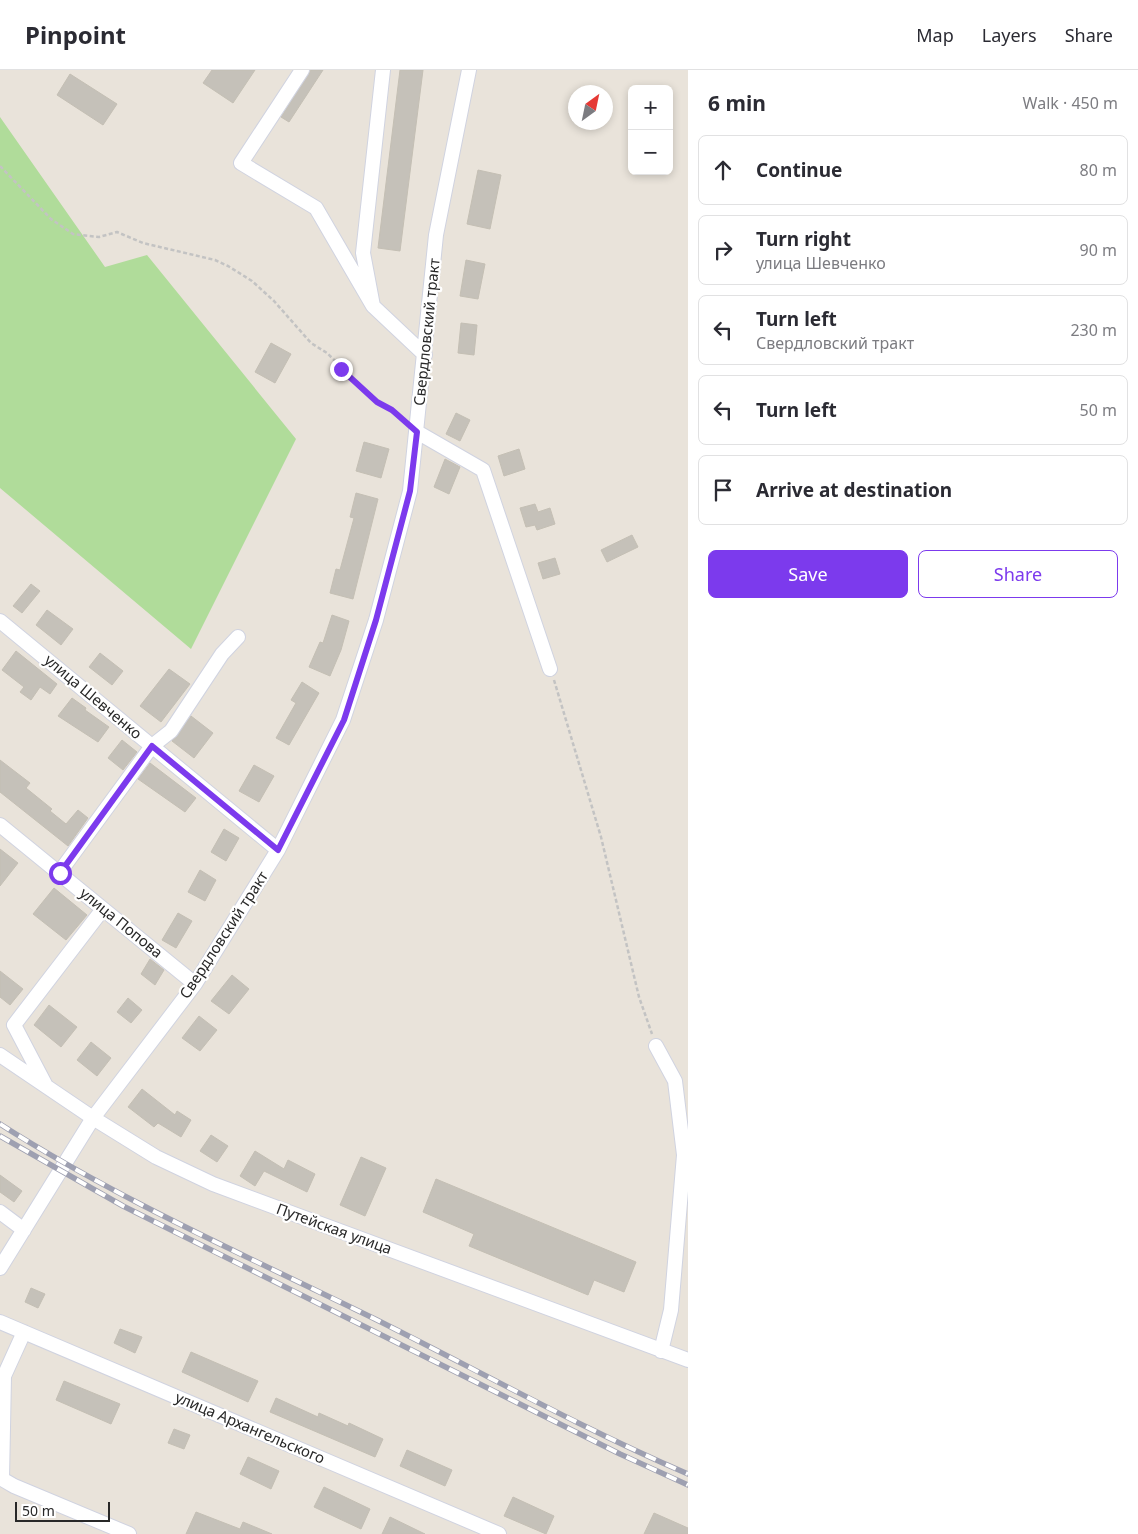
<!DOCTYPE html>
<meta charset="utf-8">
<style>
:root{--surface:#fff;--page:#f7f7f7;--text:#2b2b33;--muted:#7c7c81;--line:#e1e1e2;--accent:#7c3aed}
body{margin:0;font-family:"Noto Sans",sans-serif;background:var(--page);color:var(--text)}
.controls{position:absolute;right:15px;top:15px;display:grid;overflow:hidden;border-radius:8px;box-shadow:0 2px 8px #0003}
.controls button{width:45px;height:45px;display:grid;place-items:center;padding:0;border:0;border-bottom:1px solid var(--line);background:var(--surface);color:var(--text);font:25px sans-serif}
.compass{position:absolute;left:568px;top:15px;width:45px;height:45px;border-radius:50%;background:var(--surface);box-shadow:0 2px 8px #0003;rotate:33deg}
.scale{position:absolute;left:15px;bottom:12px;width:95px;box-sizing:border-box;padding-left:5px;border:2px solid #282828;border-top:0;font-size:14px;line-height:18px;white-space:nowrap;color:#282828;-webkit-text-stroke:4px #fff;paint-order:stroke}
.stop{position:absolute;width:15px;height:15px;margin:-11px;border:4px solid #7c3aed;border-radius:50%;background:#fff}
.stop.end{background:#7c3aed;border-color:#fff;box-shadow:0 1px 5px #0008}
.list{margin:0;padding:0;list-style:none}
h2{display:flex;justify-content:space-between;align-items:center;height:65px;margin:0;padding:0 20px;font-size:21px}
h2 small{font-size:16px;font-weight:400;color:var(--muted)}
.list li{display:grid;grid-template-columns:32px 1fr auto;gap:15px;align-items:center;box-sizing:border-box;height:70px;margin:0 10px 10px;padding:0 10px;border:1px solid var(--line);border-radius:8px}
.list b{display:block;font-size:19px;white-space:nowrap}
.list p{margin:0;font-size:16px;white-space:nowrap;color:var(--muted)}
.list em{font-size:16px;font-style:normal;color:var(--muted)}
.actions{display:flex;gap:10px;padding:15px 20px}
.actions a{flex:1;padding:11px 0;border:1px solid var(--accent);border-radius:8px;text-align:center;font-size:18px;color:var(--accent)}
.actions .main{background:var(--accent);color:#fff}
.icon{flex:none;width:28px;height:28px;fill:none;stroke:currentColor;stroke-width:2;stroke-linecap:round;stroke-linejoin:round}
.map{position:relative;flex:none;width:688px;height:1464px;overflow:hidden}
header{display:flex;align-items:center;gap:30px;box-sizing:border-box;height:70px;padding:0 25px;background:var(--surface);border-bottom:1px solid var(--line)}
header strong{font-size:24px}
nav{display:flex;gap:28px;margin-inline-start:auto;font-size:18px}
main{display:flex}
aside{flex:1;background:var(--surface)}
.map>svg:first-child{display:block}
.green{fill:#b0dc9a}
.building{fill:#c5c1b9;stroke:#c4bfb4}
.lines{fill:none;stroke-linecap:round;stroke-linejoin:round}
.minor-casing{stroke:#d0d3e0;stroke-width:16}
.path{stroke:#c3c3c3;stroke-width:2.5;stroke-dasharray:4 2.5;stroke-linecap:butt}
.minor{stroke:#fff;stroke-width:14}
.rail-casing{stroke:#9ea0b1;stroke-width:5.5}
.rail{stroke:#fff;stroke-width:4;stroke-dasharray:11;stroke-linecap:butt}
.route{stroke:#7c3aed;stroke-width:6}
.labels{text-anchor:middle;stroke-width:4.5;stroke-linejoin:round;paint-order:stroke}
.street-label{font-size:15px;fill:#282828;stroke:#fff}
</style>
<header>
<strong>Pinpoint</strong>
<nav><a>Map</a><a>Layers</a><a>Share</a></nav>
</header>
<main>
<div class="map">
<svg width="688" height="1464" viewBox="0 0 688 1464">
<rect width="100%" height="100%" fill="#e9e3da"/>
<path class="green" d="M 0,47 L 105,197 L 147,185 L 296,369 L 191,579 L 0,418 Z"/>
<path class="building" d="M 212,0 L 255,0 L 233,33 L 203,13 Z
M 311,0 L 323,0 L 289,52 L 281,47 Z
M 400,0 L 423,0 L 400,181 L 378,178 Z
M 70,4 L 117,34 L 103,55 L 57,25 Z
M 478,100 L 501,105 L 490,159 L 467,154 Z
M 466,190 L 485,194 L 478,229 L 460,226 Z
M 461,253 L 477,255 L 474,285 L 458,283 Z
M 271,273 L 291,284 L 275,313 L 255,302 Z
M 456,343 L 470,350 L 460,371 L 446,364 Z
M 364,372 L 389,379 L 381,408 L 356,401 Z
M 519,379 L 525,399 L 504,406 L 498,386 Z
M 445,389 L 460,397 L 449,424 L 434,417 Z
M 356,423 L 378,429 L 353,529 L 330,523 L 336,499 L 340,500 L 354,448 L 350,447 Z
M 535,434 L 538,442 L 550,438 L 555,454 L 537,460 L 535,455 L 526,457 L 520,438 Z
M 632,465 L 638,477 L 607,492 L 601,480 Z
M 555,488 L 560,504 L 543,509 L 538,493 Z
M 31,514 L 40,521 L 22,543 L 13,536 Z
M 47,540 L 73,559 L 61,575 L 36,555 Z
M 332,545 L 349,551 L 341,580 L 330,606 L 309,597 L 320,572 L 323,573 Z
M 16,581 L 57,614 L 50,624 L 40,617 L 31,630 L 20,622 L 24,617 L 2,600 Z
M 100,583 L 123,601 L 112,615 L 89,597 Z
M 169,599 L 190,614 L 161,652 L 140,636 Z
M 302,612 L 319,623 L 289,675 L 276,668 L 296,633 L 291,630 Z
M 72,628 L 86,638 L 85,640 L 109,657 L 98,672 L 58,646 Z
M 191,646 L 213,663 L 194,688 L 172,671 Z
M 122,670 L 137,682 L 123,700 L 108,688 Z
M 0,690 L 30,713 L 26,718 L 52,739 L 50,741 L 66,754 L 78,740 L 88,748 L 68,776 L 0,722 Z
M 150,693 L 196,728 L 185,742 L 138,709 Z
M 254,695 L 274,706 L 259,732 L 239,721 Z
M 224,759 L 239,768 L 226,791 L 211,782 Z
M 0,779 L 18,793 L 0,816 Z
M 200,800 L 216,810 L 205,831 L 188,822 Z
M 54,818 L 87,845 L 66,870 L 33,844 Z
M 178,843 L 192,851 L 176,878 L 162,870 Z
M 150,889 L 164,900 L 155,915 L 141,904 Z
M 0,901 L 23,919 L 10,935 L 0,927 Z
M 232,905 L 249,919 L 229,944 L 211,931 Z
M 128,928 L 142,940 L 131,953 L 117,942 Z
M 49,935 L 77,957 L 61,977 L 34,955 Z
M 199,946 L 217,960 L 200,981 L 182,968 Z
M 91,972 L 111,988 L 97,1006 L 77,990 Z
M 142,1019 L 175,1045 L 177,1041 L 191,1050 L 181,1067 L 158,1053 L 154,1057 L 128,1037 Z
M 211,1065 L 228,1076 L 217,1092 L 200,1081 Z
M 255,1081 L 284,1099 L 288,1090 L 315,1104 L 307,1122 L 264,1101 L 255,1116 L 240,1106 Z
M 361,1087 L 386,1098 L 365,1146 L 340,1135 Z
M 0,1105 L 22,1121 L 14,1132 L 0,1122 Z
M 436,1109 L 636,1192 L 624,1222 L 594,1210 L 588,1225 L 469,1176 L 474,1164 L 423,1142 Z
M 31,1218 L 45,1224 L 38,1238 L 25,1232 Z
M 120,1259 L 142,1267 L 135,1283 L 114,1273 Z
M 191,1282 L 258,1311 L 248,1332 L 182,1302 Z
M 64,1311 L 120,1334 L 111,1354 L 56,1330 Z
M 276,1328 L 318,1347 L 319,1343 L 348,1356 L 349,1353 L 383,1369 L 375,1387 L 270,1342 Z
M 174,1359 L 190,1365 L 184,1379 L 168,1373 Z
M 407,1380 L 452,1400 L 445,1416 L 400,1396 Z
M 248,1387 L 279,1401 L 271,1419 L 240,1404 Z
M 324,1417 L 370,1439 L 361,1459 L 314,1437 Z
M 513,1427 L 554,1446 L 546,1464 L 504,1446 Z
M 196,1442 L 240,1459 L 243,1452 L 272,1464 L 186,1464 Z
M 654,1443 L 688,1458 L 688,1464 L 644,1464 Z
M 390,1447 L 425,1464 L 382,1464 Z"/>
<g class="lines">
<g class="minor-casing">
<path id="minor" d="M 302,0 L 241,93 L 316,138 L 373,236
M 383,0 L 363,183 L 373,236 L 425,285
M 417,362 L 483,400 L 550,599
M 0,551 L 278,780
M 0,755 L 195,914
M 59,803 L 152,676 L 171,661 L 222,584 L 238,567
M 656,976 L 675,1011 L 684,1085 L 671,1240 L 661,1281
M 0,985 L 93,1048 L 156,1087 L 213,1114 L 688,1290
M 46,1016 L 14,955 L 103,839
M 0,1142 L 24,1160
M 0,1198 L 93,1048 L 195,914 L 278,780 L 343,650 L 376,550 L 410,421 L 436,165 L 469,0
M 0,1252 L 499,1464
M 24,1262 L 4,1306 L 2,1409 L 14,1416 L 129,1464"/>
</g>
<path class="path" d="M 0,96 L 51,149 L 73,164 L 99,167 L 117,162 L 143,173 L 215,190 L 228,196 L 252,211 L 274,231 L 311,273 L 327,283 L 377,332 L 405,351
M 554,610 L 601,767 L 639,927 L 652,964"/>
<use href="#minor" class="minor"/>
<g class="rail-casing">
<path id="rail" d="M 0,1054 C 119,1130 249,1187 375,1249 C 479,1301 581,1358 688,1404
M 0,1066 L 123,1136 L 620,1384 L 688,1415"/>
</g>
<use href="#rail" class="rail"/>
</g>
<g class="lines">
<path class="route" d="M 60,803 L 152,676 L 278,780 L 344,650 L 376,550 L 410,421 L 417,362 L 392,340 L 377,332 L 341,299"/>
</g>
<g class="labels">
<g class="street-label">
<text transform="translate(427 262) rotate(-84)" y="5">Свердловский тракт</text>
<text transform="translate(93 627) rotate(40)" y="5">улица Шевченко</text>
<text transform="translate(121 853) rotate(39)" y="5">улица Попова</text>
<text transform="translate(224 865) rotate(-57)" y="5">Свердловский тракт</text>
<text transform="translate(334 1159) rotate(20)" y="5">Путейская улица</text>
<text transform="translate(250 1358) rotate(23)" y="5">улица Архангельского</text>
</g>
</g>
</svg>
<div class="controls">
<button>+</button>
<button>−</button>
</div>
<svg class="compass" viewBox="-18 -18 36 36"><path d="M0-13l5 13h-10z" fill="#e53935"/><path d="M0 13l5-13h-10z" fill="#7c7c81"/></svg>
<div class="scale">50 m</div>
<div class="stop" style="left:60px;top:803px"></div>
<div class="stop end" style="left:341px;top:299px"></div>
</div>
<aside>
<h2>6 min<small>Walk · 450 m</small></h2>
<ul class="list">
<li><svg class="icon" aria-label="ahead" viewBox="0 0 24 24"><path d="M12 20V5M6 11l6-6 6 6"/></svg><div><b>Continue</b></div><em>80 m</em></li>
<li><svg class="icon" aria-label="right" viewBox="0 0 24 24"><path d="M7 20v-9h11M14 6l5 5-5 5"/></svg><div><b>Turn right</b><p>улица Шевченко</p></div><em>90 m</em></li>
<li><svg class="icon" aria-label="left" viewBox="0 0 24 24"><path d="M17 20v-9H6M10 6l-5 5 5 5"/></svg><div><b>Turn left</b><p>Свердловский тракт</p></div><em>230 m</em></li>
<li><svg class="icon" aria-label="left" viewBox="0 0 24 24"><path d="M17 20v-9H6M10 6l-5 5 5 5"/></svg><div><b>Turn left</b></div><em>50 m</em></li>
<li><svg class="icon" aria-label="arrive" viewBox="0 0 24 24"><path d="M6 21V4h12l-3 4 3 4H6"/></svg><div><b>Arrive at destination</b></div></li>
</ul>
<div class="actions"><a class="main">Save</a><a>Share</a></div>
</aside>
</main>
